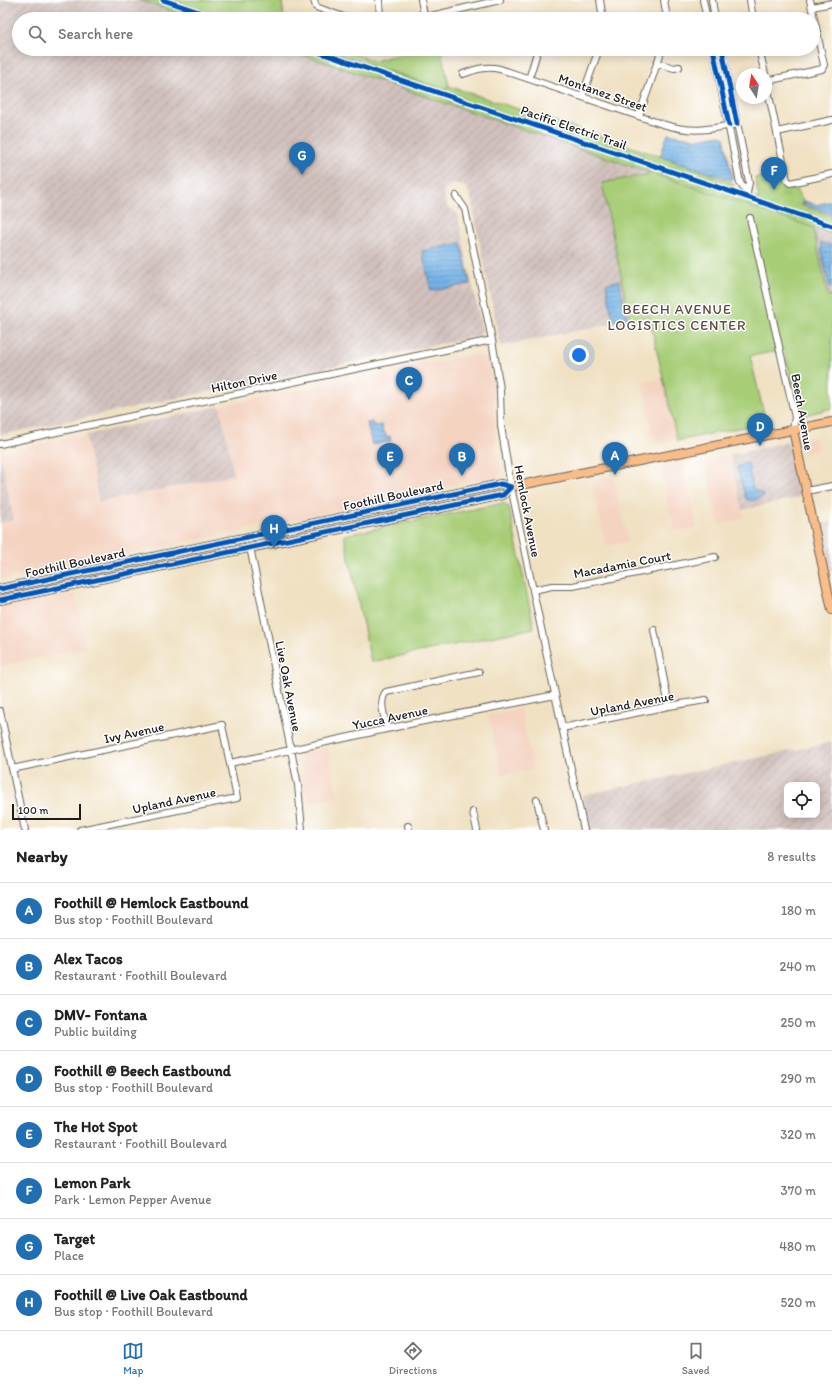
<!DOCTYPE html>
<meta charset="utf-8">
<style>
:root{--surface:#fff;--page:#f6f6f6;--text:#222;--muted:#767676;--line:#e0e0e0;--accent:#1f6fb2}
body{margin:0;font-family:Itim,sans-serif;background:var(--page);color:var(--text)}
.controls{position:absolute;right:12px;bottom:12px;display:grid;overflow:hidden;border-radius:8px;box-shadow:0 2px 10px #0003}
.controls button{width:36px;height:36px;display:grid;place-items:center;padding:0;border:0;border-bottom:1px solid var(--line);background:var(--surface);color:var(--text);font:20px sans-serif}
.compass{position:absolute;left:736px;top:68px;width:36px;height:36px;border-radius:50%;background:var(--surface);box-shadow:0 2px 10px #0003;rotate:348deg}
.scale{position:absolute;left:12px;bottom:10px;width:69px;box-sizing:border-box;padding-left:4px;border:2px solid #1c1c1c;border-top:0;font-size:11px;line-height:14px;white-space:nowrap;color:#1c1c1c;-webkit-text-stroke:3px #fff;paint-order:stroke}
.you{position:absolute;left:579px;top:355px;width:14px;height:14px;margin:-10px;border:3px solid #fff;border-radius:50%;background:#1a73e8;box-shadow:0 0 0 6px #1a73e833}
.badge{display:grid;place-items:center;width:26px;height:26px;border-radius:50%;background:var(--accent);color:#fff;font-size:13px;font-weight:700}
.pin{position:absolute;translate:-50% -33px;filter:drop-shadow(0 1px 2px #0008)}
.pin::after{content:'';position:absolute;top:21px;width:14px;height:12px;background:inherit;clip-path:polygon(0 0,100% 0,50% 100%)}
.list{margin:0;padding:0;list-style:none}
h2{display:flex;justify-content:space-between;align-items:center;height:52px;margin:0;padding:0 16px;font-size:17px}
h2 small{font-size:13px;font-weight:400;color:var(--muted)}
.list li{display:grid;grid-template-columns:26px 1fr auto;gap:12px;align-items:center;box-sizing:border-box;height:56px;padding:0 16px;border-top:1px solid var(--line)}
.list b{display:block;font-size:15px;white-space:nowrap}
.list p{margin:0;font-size:13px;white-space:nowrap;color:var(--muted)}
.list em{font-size:13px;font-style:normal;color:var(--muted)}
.icon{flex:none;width:22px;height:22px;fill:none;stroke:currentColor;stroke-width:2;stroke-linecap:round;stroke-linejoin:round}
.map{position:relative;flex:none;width:832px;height:830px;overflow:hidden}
.search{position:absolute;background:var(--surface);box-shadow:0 2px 10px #0003;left:12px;right:12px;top:12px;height:44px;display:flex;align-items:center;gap:10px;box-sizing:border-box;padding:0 14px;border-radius:22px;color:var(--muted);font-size:15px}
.sheet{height:500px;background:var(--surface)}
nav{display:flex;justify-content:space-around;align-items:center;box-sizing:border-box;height:56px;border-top:1px solid var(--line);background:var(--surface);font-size:11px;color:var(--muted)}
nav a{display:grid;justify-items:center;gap:2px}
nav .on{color:var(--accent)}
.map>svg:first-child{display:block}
.built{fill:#f4d3c1}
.industrial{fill:url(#industrial-furrows);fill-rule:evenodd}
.grass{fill:#a7cd77;stroke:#62744a}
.park{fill:url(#park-tufts);stroke:#62744a}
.water{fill:url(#water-rules);stroke:#486781}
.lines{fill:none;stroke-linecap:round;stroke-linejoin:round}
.minor-casing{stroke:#666156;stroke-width:8}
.major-casing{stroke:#666156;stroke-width:10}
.minor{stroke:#fff;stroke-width:6}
.major{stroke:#f8bd89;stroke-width:8}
.cycleway-casing{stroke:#fff;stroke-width:8}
.cycleway{stroke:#0057b8;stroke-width:5}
.labels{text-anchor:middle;stroke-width:3;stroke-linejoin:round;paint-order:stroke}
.street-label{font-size:13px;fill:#1c1c1c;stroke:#fff}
.neighbourhood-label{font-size:14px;letter-spacing:1px;fill:#5b4a42;stroke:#fff}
</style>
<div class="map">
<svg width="832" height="830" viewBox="0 0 832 830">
<defs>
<pattern id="industrial-furrows" width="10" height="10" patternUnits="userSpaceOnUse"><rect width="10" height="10" fill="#d0c0bc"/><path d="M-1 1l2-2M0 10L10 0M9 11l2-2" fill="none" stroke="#b2a4a1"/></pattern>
<pattern id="park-tufts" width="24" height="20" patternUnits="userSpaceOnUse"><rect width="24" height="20" fill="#a7cd77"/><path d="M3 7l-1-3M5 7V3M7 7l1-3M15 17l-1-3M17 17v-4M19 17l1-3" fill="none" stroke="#8faf66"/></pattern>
<pattern id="water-rules" width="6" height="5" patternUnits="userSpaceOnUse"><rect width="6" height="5" fill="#73b2e6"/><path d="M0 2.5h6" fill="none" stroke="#6398c5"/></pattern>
</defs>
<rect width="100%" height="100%" fill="#fff"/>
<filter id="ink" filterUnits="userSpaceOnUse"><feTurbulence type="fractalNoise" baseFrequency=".025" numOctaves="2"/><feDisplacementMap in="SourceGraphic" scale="8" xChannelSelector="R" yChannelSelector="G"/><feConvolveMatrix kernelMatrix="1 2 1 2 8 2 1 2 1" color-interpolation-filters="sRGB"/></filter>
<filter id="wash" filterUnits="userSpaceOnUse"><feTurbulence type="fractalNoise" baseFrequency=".012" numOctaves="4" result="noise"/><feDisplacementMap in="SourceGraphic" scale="16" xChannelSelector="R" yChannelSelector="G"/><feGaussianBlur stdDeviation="0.9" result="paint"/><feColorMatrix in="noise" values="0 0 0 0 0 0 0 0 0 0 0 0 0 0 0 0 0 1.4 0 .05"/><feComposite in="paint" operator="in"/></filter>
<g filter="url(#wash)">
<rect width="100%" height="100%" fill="#f0e1c3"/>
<path class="built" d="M 476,354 L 488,359 L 494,393 L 495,445 L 501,470 L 496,478 L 457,483 L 442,489 L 411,496 L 408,494 L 399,498 L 0,580 L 0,523 L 14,519 L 1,453 L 86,435 L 100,502 L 234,475 L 220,406 L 435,362 L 437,363 L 448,361 L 449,359 Z
M 663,378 L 677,440 L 655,444 L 642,383 Z
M 814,437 L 817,450 L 803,453 L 800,439 Z
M 730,455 L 744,518 L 719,524 L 705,461 Z
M 683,461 L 697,527 L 674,532 L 661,466 Z
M 613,476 L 628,541 L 606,546 L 592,481 Z
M 75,594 L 86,648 L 0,666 L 0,608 L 59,595 L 67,596 Z
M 520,708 L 533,769 L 501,775 L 488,715 Z
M 328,748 L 338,797 L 309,803 L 299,754 Z"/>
<path class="industrial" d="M 0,0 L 139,0 L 195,19 L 19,19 L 19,49 L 284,49 L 655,173 L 602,184 L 630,320 L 501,346 L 470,194 L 467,188 L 462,185 L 454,183 L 445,189 L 444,195 L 447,206 L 457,213 L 482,330 L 479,336 L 0,435 Z
M 813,227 L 832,234 L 832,295 L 828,296 Z
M 220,406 L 234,475 L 99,502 L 86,435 Z
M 788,442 L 800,497 L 742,510 L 730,455 Z
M 0,453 L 14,520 L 0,523 Z
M 832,522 L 832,575 L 819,525 Z
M 832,742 L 832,830 L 589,830 L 583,795 ZM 787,785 L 817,785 L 817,815 L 787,815 Z"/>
<path class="grass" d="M 169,0 L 282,0 L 284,19 L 228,19 Z
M 321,49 L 341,49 L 374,61 L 420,49 L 441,49 L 449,86 L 446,90 Z
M 655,173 L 813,227 L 828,296 L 832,295 L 832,408 L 802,416 L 784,350 L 750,356 L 766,422 L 677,441 L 677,440 L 649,316 L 630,320 L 602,183 Z
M 503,503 L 509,507 L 534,628 L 371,662 L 344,535 Z"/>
<path class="park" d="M 139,0 L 169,0 L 228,19 L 195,19 Z
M 285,49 L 321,49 L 446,90 L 449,86 L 659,156 L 732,182 L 734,191 L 759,199 L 755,178 L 778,174 C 779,184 785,192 796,189 L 803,201 L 801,205 L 832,216 L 832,234 Z"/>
<path class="water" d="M 668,134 L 698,139 L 719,135 L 724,137 L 733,180 L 660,156 Z
M 804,201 L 816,205 L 832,201 L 832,214 L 802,204 Z
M 461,243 L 470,284 L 431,291 L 422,251 Z
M 821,243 L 832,245 L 832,288 L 829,287 L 822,254 Z
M 619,280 L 627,319 L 613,321 L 606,284 Z
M 372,422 L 374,426 L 382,425 L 383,433 L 385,432 L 386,437 L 390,436 L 391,441 L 372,445 L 367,423 Z
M 744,463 L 748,464 L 753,489 L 764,495 L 753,501 L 746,499 L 737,468 Z"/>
</g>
<g filter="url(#ink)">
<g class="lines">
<g class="minor-casing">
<path id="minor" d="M 314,0 L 316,7 L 349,19
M 379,0 L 380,19
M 421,0 L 425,19
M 600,0 L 603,19
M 664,0 L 667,19
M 703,0 L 707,19
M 712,0 L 715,19
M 750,0 L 753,19
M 812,7 L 832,3
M 418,19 L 500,0
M 713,49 L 740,183 L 747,193
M 722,49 L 749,182 L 747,193
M 759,49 L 765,74
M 657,63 L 674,68 L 679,67
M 463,74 C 476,69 486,66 500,69 L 662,124 C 692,133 707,130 737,124
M 529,79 L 538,49
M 766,81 L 787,180 L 790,183 L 832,174
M 766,81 L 822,69 L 824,65 L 810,0
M 582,97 L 599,49
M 639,116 L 662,49
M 777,132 L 832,120
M 456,196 L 465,209 L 492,340 L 500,389 L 501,426 L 511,487 L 584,830
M 750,218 L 795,417 L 793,430
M 0,444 L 492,340
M 806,491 L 832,486
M 250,547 L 298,785 L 302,830
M 533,590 L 552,586 L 573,586 L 715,557
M 654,630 L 669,706
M 0,711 L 25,830
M 562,728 L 669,706 L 706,700
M 387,729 C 385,718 378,701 386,692 L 479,672
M 230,763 L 414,723 L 555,695
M 12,769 L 222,725 L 237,798 L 80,830
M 537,800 L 544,830
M 473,812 L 477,830
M 408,826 L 409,830"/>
</g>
<g class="major-casing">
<path id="major" d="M 793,430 L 832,610
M 0,589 L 501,484 L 511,487 L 832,422
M 0,600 L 503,495 L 511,487"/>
</g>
<use href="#minor" class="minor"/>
<use href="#major" class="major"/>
<g class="cycleway-casing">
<path id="cycleway" d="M 163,0 L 220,19
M 309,49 L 832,226
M 713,49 L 729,125
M 722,49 L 737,124
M 0,589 L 501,484 L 511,487 L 503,495 L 0,600"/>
</g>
<use href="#cycleway" class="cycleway"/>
</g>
</g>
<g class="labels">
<g class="street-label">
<text transform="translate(603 92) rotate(19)" y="5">Montanez Street</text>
<text transform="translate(574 127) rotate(19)" y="5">Pacific Electric Trail</text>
<text transform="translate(244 381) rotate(-12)" y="5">Hilton Drive</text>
<text transform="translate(803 412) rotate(80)" y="5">Beech Avenue</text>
<text transform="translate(393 495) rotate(-12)" y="5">Foothill Boulevard</text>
<text transform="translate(528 511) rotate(79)" y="5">Hemlock Avenue</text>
<text transform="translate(75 562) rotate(-12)" y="5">Foothill Boulevard</text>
<text transform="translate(622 564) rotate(-11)" y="5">Macadamia Court</text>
<text transform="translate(289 686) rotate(79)" y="5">Live Oak Avenue</text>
<text transform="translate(632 703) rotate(-11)" y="5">Upland Avenue</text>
<text transform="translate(390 717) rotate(-12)" y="5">Yucca Avenue</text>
<text transform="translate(134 732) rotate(-12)" y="5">Ivy Avenue</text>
<text transform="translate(174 800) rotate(-12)" y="5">Upland Avenue</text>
</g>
<g class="neighbourhood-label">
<text x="677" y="314">BEECH AVENUE<tspan x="677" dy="16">LOGISTICS CENTER</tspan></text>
</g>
</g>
</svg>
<div class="controls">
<button><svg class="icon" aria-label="locate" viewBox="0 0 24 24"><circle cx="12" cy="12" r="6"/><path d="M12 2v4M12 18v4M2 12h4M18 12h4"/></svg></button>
</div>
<svg class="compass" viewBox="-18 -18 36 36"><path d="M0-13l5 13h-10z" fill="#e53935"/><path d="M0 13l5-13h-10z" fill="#767676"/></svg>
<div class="scale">100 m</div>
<div class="you"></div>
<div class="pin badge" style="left:615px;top:475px">A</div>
<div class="pin badge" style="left:462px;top:476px">B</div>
<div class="pin badge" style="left:409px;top:400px">C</div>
<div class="pin badge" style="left:760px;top:446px">D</div>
<div class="pin badge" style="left:390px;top:476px">E</div>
<div class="pin badge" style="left:774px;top:190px">F</div>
<div class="pin badge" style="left:302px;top:175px">G</div>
<div class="pin badge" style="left:274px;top:548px">H</div>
<div class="search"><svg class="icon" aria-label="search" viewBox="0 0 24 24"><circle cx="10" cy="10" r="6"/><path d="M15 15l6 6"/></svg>Search here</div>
</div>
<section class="sheet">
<h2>Nearby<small>8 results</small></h2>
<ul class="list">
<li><span class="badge">A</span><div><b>Foothill @ Hemlock Eastbound</b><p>Bus stop · Foothill Boulevard</p></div><em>180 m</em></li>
<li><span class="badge">B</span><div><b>Alex Tacos</b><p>Restaurant · Foothill Boulevard</p></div><em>240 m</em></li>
<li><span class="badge">C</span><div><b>DMV- Fontana</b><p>Public building</p></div><em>250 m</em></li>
<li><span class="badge">D</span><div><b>Foothill @ Beech Eastbound</b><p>Bus stop · Foothill Boulevard</p></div><em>290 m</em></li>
<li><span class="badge">E</span><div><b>The Hot Spot</b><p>Restaurant · Foothill Boulevard</p></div><em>320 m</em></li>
<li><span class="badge">F</span><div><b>Lemon Park</b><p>Park · Lemon Pepper Avenue</p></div><em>370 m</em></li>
<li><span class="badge">G</span><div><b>Target</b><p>Place</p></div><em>480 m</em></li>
<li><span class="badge">H</span><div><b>Foothill @ Live Oak Eastbound</b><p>Bus stop · Foothill Boulevard</p></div><em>520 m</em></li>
</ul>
</section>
<nav>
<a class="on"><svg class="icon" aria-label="map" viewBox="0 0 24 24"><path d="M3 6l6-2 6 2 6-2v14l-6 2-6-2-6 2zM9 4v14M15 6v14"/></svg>Map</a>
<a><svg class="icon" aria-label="directions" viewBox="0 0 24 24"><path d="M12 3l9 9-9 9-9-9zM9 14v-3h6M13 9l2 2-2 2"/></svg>Directions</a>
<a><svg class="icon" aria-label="saved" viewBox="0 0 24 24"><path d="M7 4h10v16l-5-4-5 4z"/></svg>Saved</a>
</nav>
